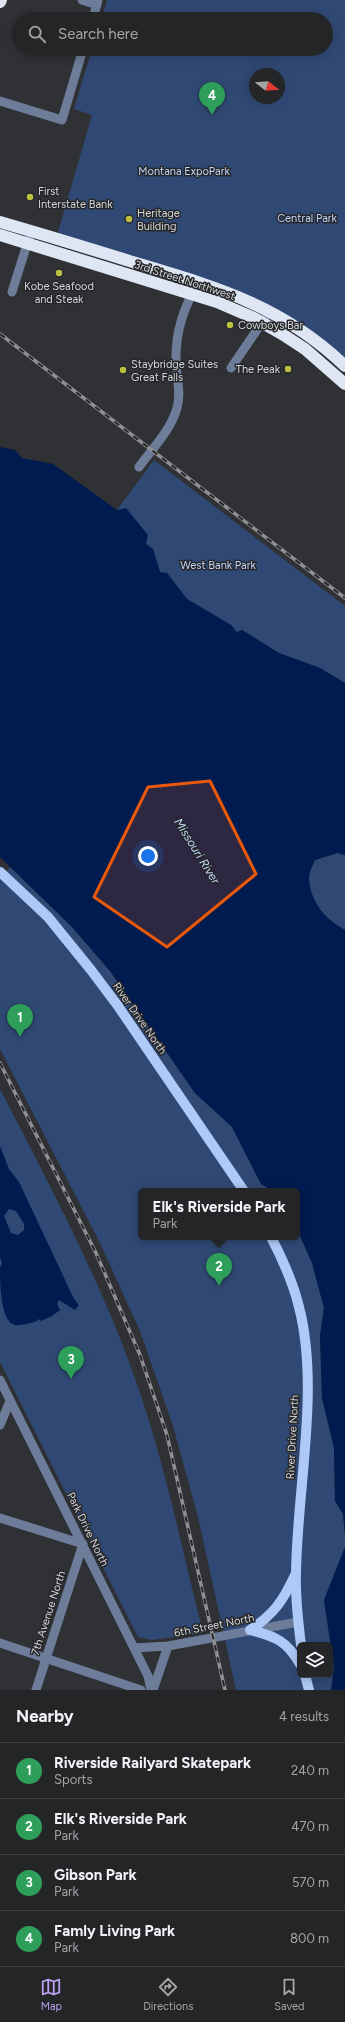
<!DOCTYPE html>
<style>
:root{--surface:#232527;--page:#2b2d2f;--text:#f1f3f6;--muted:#a3a5a7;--line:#404244;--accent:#bca0f2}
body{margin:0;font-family:Figtree,sans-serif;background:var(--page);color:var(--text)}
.controls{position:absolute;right:12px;bottom:12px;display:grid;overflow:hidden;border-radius:6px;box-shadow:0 2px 10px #0003}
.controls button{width:36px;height:36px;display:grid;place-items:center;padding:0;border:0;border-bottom:1px solid var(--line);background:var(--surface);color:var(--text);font:20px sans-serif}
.compass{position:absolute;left:249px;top:68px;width:36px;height:36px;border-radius:50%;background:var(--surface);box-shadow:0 2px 10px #0003;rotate:107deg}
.you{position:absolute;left:148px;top:856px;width:14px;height:14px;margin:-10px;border:3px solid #fff;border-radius:50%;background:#1a73e8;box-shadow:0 0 0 6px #1a73e833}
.badge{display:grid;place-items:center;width:26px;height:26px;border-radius:50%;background:var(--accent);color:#fff;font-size:13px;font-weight:700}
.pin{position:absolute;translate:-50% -33px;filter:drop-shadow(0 1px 2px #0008)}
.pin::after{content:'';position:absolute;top:21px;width:14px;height:12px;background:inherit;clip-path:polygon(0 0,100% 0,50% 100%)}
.popup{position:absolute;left:138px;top:1188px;width:162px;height:52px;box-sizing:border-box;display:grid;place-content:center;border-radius:6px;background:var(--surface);filter:drop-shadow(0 1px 3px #0005);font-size:13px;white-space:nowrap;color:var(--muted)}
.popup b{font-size:15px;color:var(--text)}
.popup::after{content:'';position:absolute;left:50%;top:100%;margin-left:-8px;border:8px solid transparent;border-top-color:var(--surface)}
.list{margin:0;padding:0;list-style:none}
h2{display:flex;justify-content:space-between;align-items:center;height:52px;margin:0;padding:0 16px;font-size:17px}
h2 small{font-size:13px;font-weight:400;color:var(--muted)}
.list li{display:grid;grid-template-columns:26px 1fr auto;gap:12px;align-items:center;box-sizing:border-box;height:56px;padding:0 16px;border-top:1px solid var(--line)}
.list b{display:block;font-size:15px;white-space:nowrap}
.list p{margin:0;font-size:13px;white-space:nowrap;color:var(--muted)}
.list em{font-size:13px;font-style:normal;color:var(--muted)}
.icon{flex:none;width:22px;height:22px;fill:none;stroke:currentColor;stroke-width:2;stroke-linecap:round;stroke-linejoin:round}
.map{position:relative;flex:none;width:345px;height:1690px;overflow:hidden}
.search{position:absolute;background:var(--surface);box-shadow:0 2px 10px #0003;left:12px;right:12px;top:12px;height:44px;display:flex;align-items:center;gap:10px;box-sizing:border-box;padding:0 14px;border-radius:22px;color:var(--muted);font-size:15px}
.sheet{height:276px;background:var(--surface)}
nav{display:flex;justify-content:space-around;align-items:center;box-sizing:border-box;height:56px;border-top:1px solid var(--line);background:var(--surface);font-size:11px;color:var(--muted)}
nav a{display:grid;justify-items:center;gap:2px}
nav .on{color:var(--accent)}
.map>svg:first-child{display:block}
.green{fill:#304974;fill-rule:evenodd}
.water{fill:#001b50;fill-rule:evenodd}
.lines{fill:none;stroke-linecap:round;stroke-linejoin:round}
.minor{stroke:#6d7d99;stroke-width:9}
.major{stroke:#aec9f6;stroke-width:10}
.highway{stroke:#dee6f4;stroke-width:12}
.rail-casing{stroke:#8f9092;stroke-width:3.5}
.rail{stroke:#26272a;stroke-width:2;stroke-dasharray:6;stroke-linecap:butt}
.marked{fill:#e8590c;fill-opacity:0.2;stroke:#e8590c;stroke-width:3;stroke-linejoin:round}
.poi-dot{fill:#bcbf43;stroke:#26272a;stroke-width:1.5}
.labels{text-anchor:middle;stroke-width:3;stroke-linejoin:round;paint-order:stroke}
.park-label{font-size:11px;fill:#c0d5f8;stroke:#26272a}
.poi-label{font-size:11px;fill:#d4d5d7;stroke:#26272a;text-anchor:start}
.street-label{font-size:11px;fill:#d4d5d7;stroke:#26272a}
.water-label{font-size:12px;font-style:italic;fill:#c1d6f9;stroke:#26272a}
</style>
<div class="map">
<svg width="345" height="1690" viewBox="0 0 345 1690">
<rect width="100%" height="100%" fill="#2f3134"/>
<path class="green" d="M 107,0 L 345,0 L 345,366 L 270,311 L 56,239 L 92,115 L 74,109 L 92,49 L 326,49 L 326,19 L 101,19 ZM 255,74 L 279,74 L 279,98 L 255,98 Z
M 154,460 L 345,606 L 345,683 L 320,668 L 279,653 L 242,630 L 237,633 L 231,625 L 187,599 L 167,573 L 160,572 L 153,549 L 146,544 L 117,510 Z
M 338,853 L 345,855 L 345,930 C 325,919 310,902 309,878 C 309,872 313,865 315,860 Z
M 10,867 L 72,927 L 110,971 L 195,1093 L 232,1127 L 261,1184 L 274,1191 L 141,1191 L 141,1237 L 297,1237 L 297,1229 L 312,1263 L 324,1308 L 320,1336 L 322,1398 L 334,1448 L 335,1501 L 343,1514 L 345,1535 L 345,1547 L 324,1600 L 334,1668 L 331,1690 L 236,1690 L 198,1517 L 173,1426 L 140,1331 L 99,1241 L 0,1049 L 0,877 L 2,878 ZM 300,1645 L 330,1645 L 330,1675 L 300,1675 Z
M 0,1089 C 51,1188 106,1290 141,1396 C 167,1473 183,1554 203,1633 L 152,1640 L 138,1637 L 0,1362 Z"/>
<path class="water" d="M 0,447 L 15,450 L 22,458 L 53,464 L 117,510 L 126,508 L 148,535 L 146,544 L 153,549 L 160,572 L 167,573 L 187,599 L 231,625 L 237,632 L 242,630 L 279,653 L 320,668 L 345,683 L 345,855 L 337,853 L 315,860 C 313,865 309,872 309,878 C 310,902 325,919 345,930 L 345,1535 L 343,1514 L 335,1501 L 334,1448 L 322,1398 L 320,1336 L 324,1308 L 312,1263 L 297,1229 L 297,1191 L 274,1191 L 261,1184 L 232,1127 L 195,1093 L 110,971 L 72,927 L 0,857 Z
M 0,1146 L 9,1169 L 19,1182 L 74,1299 L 79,1305 L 75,1310 L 59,1300 L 57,1304 L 60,1310 L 52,1316 L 41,1321 L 38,1319 L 37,1321 C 30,1323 22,1326 15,1325 C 0,1322 0,1281 0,1268 L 2,1263 L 0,1257 ZM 9,1209 L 16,1211 L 24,1224 L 24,1230 L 18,1235 L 11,1233 L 4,1216 Z
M 345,1547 L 345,1690 L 331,1690 L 334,1667 L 324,1600 Z"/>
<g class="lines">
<path class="minor" d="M 82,0 L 97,5
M 93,19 L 98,0
M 0,101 L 62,120 L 83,49
M 12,292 L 29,238
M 231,368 L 265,318
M 139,467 C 152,449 171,430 177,408 C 182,392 175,373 176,357 C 176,330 185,304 199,282
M 0,1380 L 148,1676 L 151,1690
M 0,1425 L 10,1401
M 0,1518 L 83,1544 L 36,1690
M 0,1643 L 141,1690
M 134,1648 L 168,1646 L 298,1622
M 153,1690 L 168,1646"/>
<path class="major" d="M 0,872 L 48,917 L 91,970 L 118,1006 L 244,1191
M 271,1237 C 283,1260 293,1282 299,1307 C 320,1388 297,1489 296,1573 C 295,1597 298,1621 301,1645
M 250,1630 C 274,1614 283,1601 295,1575
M 250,1630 C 275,1636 287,1641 300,1664
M 305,1675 L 309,1690"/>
<path class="highway" d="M 0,2 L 1,0
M 0,222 C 45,235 91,249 136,263 C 216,287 283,306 345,366
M 0,235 L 217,302 L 254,318 L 282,334 L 305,349 L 345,384"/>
<g class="rail-casing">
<path id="rail" d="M 0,334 L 345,598
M 0,1063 L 96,1253 L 140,1355 L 167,1435 L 225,1690"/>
</g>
<use href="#rail" class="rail"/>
</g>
<path class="marked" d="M 210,781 L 256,874 L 167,947 L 94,897 L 148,787 Z"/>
<g class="poi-dot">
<circle cx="30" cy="197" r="4"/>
<circle cx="129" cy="219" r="4"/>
<circle cx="59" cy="273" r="4"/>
<circle cx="230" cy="325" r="4"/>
<circle cx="288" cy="369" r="4"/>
<circle cx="123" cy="370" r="4"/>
</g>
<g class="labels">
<g class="park-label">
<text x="184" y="175">Montana ExpoPark</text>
<text x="307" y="222">Central Park</text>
<text x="218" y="569">West Bank Park</text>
</g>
<g class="poi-label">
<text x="38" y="195">First<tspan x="38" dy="13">Interstate Bank</tspan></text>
<text x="137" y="217">Heritage<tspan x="137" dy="13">Building</tspan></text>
<text x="59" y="290" text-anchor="middle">Kobe Seafood<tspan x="59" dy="13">and Steak</tspan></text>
<text x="238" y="329">Cowboys Bar</text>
<text x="131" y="368">Staybridge Suites<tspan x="131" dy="13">Great Falls</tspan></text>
<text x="280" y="373" text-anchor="end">The Peak</text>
</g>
<g class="street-label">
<text transform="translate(185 280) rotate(18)" y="4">3rd Street Northwest</text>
<text transform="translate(140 1018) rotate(55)" y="4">River Drive North</text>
<text transform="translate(292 1437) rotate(-87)" y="4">River Drive North</text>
<text transform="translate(88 1529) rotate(64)" y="4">Park Drive North</text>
<text transform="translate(48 1613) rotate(-72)" y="4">7th Avenue North</text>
<text transform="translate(214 1625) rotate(-11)" y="4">6th Street North</text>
</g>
<g class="water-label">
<text transform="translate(197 851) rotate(58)" y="4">Missouri River</text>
</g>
</g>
</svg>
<div class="controls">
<button><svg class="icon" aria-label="layers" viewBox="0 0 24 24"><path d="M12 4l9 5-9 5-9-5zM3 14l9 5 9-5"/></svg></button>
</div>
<svg class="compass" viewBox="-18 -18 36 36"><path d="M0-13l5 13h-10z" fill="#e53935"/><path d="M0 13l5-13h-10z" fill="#a3a5a7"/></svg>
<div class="you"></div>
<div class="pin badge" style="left:20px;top:1037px;background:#2e9e5b">1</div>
<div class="pin badge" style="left:219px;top:1286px;background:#2e9e5b">2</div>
<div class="popup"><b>Elk's Riverside Park</b>Park</div>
<div class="pin badge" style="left:71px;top:1379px;background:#2e9e5b">3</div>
<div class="pin badge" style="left:212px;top:115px;background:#2e9e5b">4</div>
<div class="search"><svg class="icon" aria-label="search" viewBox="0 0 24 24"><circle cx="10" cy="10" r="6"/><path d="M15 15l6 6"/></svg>Search here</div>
</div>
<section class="sheet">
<h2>Nearby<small>4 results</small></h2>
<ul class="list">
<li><span class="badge" style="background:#2e9e5b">1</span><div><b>Riverside Railyard Skatepark</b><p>Sports</p></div><em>240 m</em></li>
<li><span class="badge" style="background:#2e9e5b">2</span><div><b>Elk's Riverside Park</b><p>Park</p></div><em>470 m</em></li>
<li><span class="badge" style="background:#2e9e5b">3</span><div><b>Gibson Park</b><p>Park</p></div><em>570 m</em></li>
<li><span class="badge" style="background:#2e9e5b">4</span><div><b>Famly Living Park</b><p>Park</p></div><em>800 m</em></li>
</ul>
</section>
<nav>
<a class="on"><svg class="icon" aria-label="map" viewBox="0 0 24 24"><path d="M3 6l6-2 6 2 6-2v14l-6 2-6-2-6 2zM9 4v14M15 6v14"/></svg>Map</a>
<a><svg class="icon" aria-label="directions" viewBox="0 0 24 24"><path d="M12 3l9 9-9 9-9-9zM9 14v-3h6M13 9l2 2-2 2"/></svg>Directions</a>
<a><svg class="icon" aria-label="saved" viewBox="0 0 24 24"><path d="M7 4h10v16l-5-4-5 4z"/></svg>Saved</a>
</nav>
